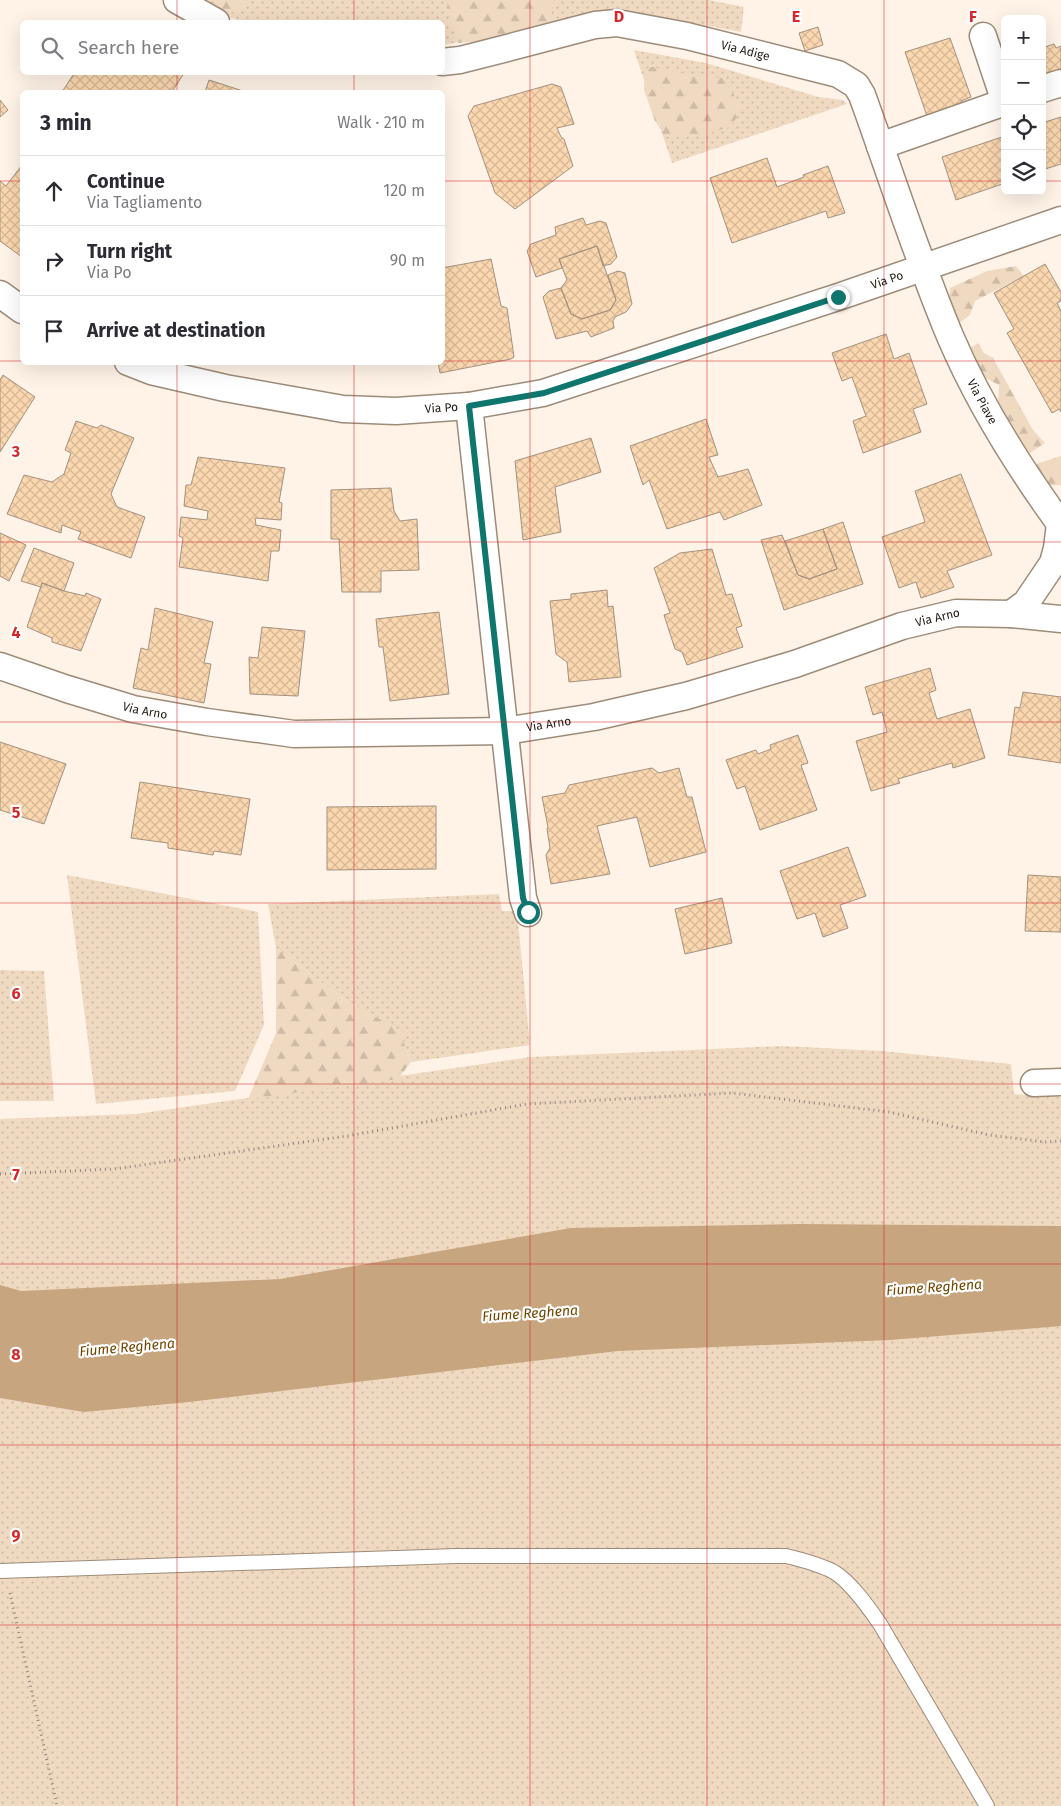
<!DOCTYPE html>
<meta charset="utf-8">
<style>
:root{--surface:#fff;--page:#f2f2f3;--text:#2b2b33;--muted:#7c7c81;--line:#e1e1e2}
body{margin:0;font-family:"Fira Sans",sans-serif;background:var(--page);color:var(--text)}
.controls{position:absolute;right:15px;top:15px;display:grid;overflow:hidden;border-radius:8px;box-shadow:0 5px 20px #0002}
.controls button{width:45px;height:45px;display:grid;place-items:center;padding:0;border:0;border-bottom:1px solid var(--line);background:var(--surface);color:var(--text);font:25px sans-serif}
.stop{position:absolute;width:15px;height:15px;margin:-11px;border:4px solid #0f766e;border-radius:50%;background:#fff}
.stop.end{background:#0f766e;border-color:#fff;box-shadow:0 1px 5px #0008}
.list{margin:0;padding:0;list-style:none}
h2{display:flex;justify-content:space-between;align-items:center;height:65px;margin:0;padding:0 20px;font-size:21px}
h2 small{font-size:16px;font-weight:400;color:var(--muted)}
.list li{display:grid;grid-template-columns:32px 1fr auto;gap:15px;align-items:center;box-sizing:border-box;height:70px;padding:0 20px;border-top:1px solid var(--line)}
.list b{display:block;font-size:19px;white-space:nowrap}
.list p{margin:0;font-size:16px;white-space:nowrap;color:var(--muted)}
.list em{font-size:16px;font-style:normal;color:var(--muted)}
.icon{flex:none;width:28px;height:28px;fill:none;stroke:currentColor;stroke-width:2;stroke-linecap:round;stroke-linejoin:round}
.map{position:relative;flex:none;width:1061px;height:1806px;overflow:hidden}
.search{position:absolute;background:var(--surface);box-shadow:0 5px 20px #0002;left:20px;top:20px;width:425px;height:55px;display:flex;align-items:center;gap:12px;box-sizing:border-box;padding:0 18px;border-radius:8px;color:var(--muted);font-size:19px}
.panel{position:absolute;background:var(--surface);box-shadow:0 5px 20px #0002;left:20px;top:90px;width:425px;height:275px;border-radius:8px}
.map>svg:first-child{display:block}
.green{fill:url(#green-dots)}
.forest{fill:url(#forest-firs)}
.water{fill:#c7a57f}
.building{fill:url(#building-cross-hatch);stroke:#a3917e}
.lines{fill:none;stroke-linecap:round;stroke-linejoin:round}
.lane-casing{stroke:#9d8b78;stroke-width:16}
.street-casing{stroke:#9d8b78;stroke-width:29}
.path{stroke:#8f867c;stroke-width:3;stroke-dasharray:1 4;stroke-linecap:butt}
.lane{stroke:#fff;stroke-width:14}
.street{stroke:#fff;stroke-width:26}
.route{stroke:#0f766e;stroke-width:6}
.grid{fill:none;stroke:#d62828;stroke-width:1;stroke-opacity:0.55}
.labels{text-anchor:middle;stroke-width:4.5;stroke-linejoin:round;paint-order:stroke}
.street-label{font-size:12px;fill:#231c15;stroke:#fff}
.water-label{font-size:14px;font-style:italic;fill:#734700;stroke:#fff}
.grid-label{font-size:16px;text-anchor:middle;font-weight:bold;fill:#d62828;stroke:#fff;stroke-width:4.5;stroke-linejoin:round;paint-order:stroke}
</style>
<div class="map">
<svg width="1061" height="1806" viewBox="0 0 1061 1806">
<defs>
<pattern id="green-dots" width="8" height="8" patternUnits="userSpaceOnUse" patternTransform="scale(1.25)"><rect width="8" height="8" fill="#f0d9c1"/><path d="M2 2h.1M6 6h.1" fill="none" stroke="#cebaa5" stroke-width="1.8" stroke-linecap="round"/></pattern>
<pattern id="forest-firs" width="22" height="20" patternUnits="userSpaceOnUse" patternTransform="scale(1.25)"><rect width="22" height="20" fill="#f0d9c1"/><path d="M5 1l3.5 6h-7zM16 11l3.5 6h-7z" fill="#cebaa5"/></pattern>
<pattern id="building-cross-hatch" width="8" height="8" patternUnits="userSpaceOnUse" patternTransform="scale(1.25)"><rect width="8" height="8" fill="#fbd7af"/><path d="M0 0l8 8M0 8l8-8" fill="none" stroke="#d7b896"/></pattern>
</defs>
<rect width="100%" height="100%" fill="#fff3e7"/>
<path class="green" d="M 199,0 L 709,0 L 744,7 L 741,32 L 634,12 L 599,14 L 443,45 L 442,22 L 243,22 L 218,13 Z
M 634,50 L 706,63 L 818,97 L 843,100 L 847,104 L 672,163 Z
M 67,875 L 258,912 L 264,1025 L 235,1091 L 96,1104 Z
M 499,894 L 502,911 L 517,911 L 530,1045 L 411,1062 L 404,1043 L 406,1034 L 346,1001 L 276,948 L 268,904 Z
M 0,970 L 44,971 L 54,1101 L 0,1101 Z
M 782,1046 L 882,1051 L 1011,1064 L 1014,1094 L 1061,1097 L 1061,1806 L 0,1806 L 0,1119 L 136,1114 L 531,1057 Z"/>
<path class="forest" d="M 213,0 L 251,0 L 249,5 L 239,13 L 222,10 Z
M 447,0 L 554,0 L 550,22 L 534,32 L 507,39 L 458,43 L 449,18 Z
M 652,67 L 684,74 L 722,78 L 743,108 L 730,127 L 695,137 L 666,137 L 655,121 L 644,90 L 645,69 Z
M 1016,266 L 1024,276 L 975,301 L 970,315 L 961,322 L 948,313 L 950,288 L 987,271 Z
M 978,343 L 984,353 L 993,358 L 1033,430 L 1045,443 L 1027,455 L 997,427 L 999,385 L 970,370 L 961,354 Z
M 1061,456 L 1061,485 L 1042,486 L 1033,465 Z
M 276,948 L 346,1001 L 407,1034 L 404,1043 L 411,1062 L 398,1079 L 248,1099 L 276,1033 Z"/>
<path class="water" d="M 800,1224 L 1061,1226 L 1061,1326 L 890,1340 L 618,1351 L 189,1402 L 84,1412 L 0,1398 L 0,1285 L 21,1291 L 280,1279 L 571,1228 Z"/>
<path class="building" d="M 818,27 L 823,45 L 805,51 L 799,33 Z
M 950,38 L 971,97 L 961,101 L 965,111 L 929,122 L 905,52 Z
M 1054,44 L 1056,48 L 1061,46 L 1061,70 L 1042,77 L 1042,48 Z
M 75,72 L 183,72 L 184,73 L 172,92 L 115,92 L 112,91 L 111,92 L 62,92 Z
M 209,80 L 246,92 L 205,92 Z
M 552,84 L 561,87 L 574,124 L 557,128 L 561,137 L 564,139 L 573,166 L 515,209 L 495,193 L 468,116 L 474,106 Z
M 0,100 L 8,110 L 0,117 Z
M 1061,117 L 1061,164 L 1042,170 L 1042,123 Z
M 1005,136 L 1005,183 L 956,200 L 942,157 Z
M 767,158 L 777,187 L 804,177 L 803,175 L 828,166 L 845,213 L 828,218 L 826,211 L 732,243 L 710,178 Z
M 22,165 L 22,257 L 0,241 L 0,181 L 6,186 Z
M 583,218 L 586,225 L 600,221 L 606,223 L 617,257 L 611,264 L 603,266 L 597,246 L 559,259 L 562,268 L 536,277 L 527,251 L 531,244 L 556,235 L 555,227 Z
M 597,246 L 616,300 L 610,310 L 582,319 L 571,314 L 561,288 L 567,280 L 559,259 Z
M 491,259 L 501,306 L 507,308 L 514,357 L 511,359 L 440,373 L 438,362 L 442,362 L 442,268 Z
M 1045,264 L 1061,292 L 1061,301 L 1057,303 L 1061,311 L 1061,412 L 1059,409 L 1052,413 L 1007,333 L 1014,329 L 994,293 Z
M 618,271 L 625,273 L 632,304 L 626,312 L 615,317 L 613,321 L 614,328 L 591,337 L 587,331 L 556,339 L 543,297 L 549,291 L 561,288 L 571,314 L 582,319 L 610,310 L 616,300 L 608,275 Z
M 886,334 L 894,359 L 909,353 L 927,404 L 913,409 L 921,432 L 863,453 L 853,421 L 866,416 L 852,377 L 842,381 L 832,353 Z
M 3,375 L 35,397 L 0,452 L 0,380 Z
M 706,419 L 718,455 L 709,457 L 718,477 L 748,469 L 762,505 L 724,520 L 720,512 L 667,529 L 649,480 L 643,485 L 630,446 Z
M 76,421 L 97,428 L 101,425 L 134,438 L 111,494 L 117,507 L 145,517 L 131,558 L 78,539 L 81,532 L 62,525 L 61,533 L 7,514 L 24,475 L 52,482 L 64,474 L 71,453 L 65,450 Z
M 591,438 L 601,472 L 555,487 L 561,532 L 523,540 L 515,461 Z
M 198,457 L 285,468 L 279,502 L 282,503 L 281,520 L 255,518 L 256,525 L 281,530 L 279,551 L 271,551 L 268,581 L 179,567 L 183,538 L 179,536 L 181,517 L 207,520 L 208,511 L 184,506 L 186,485 L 191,485 Z
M 961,474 L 992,555 L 947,571 L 954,587 L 921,598 L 916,582 L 899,588 L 882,537 L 925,522 L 915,491 Z
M 391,488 L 394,511 L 400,521 L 417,519 L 419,570 L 381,571 L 381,592 L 342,592 L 339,539 L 331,539 L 331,490 Z
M 843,522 L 863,584 L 784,610 L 761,540 L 782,535 L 798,575 L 809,579 L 837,569 L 823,529 Z
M 823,529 L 837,569 L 809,579 L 798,575 L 785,541 Z
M 0,533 L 26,545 L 9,581 L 0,576 Z
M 34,548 L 74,563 L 64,591 L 42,583 L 41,587 L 21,581 Z
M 712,549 L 726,595 L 732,594 L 742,626 L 736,628 L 743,647 L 687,665 L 682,652 L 675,649 L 664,615 L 670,613 L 654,568 L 680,553 Z
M 42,583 L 64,591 L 85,596 L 86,593 L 101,599 L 81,651 L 52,642 L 52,638 L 27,627 Z
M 607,590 L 608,607 L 613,606 L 621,677 L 569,682 L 567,662 L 556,654 L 550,601 L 571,599 L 571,594 Z
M 155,608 L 213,622 L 204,663 L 211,664 L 204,703 L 133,688 L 141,648 L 148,650 Z
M 439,612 L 449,694 L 390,701 L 383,647 L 379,647 L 376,619 Z
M 262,627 L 305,631 L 298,696 L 250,694 L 249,657 L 258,658 Z
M 930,668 L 936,690 L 929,693 L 937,719 L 970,709 L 985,758 L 953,768 L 952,763 L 898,779 L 900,783 L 871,791 L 856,741 L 887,732 L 882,712 L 873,715 L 865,687 Z
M 1023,692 L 1061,697 L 1061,763 L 1008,755 L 1015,707 L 1020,708 Z
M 798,735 L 808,763 L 801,765 L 817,810 L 760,830 L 745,786 L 737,789 L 726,760 L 756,750 L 758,754 L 771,749 L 770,745 Z
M 0,742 L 66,764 L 44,824 L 0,810 Z
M 652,768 L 659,773 L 679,768 L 687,797 L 692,797 L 706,852 L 650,867 L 637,817 L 597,826 L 610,874 L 551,884 L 546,855 L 550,848 L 547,829 L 548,827 L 542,797 L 565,793 L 569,785 Z
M 140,782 L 250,799 L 241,855 L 214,851 L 213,855 L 168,848 L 168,843 L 131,838 Z
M 436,806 L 436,869 L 327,870 L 327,807 Z
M 848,847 L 866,896 L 840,905 L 848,928 L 823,937 L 815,913 L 797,919 L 780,871 Z
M 1028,875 L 1061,877 L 1061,932 L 1025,931 Z
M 722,898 L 732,943 L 685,954 L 675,909 Z"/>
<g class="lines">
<g class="lane-casing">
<path id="lane" d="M 0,1571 L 456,1556 L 786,1556 C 803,1560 819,1564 834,1572 C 851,1582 869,1608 880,1624 L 987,1806"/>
</g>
<g class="street-casing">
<g id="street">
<path d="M 177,0 L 216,22"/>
<path d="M 983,36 L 1005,102"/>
<path id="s1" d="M 442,62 L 460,60 L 511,47 L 595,25 L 617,23 L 687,36 L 838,74 L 856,85 L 862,95 C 891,175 917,257 950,336 C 979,404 1018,466 1061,525"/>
<path d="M 1042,89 L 1061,83"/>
<path d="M 880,146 L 1005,102"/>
<path d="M 0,294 L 22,310"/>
<path id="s2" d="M 128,362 L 151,371 L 225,388 L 343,409 L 396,411 L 469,406 L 543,393 L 838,297 L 1061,220"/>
<path d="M 469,406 L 523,898 L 528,913"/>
<path d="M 1011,614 L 1026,603 L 1053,563 L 1057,548 L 1060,524"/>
<path id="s3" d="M 0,666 L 67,689 L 133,709 L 207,722 L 294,734 L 505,731 L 594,717 L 686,696 L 795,664 L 902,626 L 956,613 L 1011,614 L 1061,619"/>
<path d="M 1034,1083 L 1061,1082"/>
</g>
</g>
<path class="path" d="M 0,1174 L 114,1169 L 347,1136 L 527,1104 L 732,1093 L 889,1112 L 989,1135 L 1045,1142 L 1061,1141
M 10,1593 L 57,1806"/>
<use href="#lane" class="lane"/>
<use href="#street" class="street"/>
</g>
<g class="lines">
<path class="route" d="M 528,912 L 523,898 L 469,406 L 544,393 L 838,297"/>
</g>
<path class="grid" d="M 177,0 L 177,22M 354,0 L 354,22M 530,0 L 530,1806M 707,0 L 707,1806M 884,0 L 884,1806M 177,72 L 177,92M 354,72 L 354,92M 0,181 L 22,181M 442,181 L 1005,181M 1042,181 L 1061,181M 0,361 L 22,361M 442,361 L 1061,361M 177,362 L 177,1806M 354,362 L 354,1806M 0,542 L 1061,542M 0,722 L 1061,722M 0,903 L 1061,903M 0,1084 L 1061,1084M 0,1264 L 1061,1264M 0,1445 L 1061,1445M 0,1625 L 1061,1625"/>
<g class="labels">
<g class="street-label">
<text dy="4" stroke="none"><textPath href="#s1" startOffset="311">Via Adige</textPath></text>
<text dy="4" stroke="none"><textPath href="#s2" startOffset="784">Via Po</textPath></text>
<text dy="4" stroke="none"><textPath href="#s1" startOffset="769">Via Piave</textPath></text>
<text dy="4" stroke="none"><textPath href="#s2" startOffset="319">Via Po</textPath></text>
<text dy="4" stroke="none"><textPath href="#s3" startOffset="962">Via Arno</textPath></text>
<text dy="4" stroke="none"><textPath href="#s3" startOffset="152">Via Arno</textPath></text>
<text dy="4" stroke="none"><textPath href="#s3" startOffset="558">Via Arno</textPath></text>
</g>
<g class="water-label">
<text transform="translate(934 1287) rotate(-4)" y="5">Fiume Reghena</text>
<text transform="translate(530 1313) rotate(-4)" y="5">Fiume Reghena</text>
<text transform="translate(127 1347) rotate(-5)" y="5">Fiume Reghena</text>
</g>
</g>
<g class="grid-label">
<text x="619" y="22">D</text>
<text x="796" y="22">E</text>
<text x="973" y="22">F</text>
<text x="16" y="457">3</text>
<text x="16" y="638">4</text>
<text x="16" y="818">5</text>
<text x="16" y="999">6</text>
<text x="16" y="1180">7</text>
<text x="16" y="1360">8</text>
<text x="16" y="1541">9</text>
</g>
</svg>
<div class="controls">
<button>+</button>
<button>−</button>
<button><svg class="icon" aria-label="locate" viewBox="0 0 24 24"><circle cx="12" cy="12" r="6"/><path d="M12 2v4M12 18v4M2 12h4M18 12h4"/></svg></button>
<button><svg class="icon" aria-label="layers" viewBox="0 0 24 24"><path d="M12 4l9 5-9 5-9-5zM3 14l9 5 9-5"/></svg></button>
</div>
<div class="stop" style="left:528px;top:912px"></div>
<div class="stop end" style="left:838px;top:297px"></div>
<div class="search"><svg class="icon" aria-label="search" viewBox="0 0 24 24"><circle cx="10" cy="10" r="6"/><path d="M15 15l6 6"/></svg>Search here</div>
<section class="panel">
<h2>3 min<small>Walk · 210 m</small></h2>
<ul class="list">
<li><svg class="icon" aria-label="ahead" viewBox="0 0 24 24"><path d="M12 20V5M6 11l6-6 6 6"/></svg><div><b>Continue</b><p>Via Tagliamento</p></div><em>120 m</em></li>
<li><svg class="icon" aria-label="right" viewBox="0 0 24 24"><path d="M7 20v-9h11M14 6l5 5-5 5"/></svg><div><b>Turn right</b><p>Via Po</p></div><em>90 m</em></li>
<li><svg class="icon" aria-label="arrive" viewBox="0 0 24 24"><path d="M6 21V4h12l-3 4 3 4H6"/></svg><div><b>Arrive at destination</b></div></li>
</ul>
</section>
</div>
